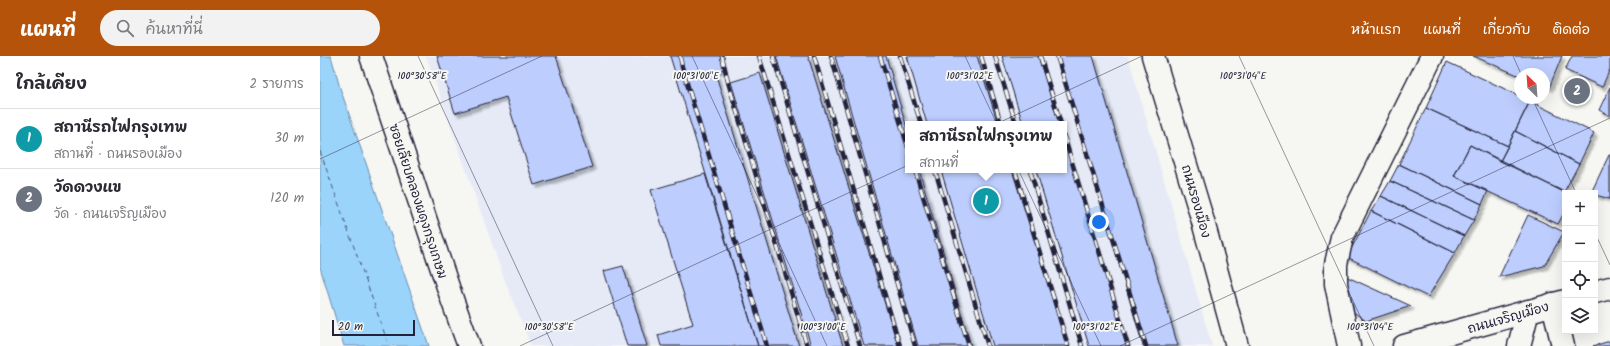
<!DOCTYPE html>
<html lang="th">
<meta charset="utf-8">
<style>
:root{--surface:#fff;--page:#f2f2f3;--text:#2b2b33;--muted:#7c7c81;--line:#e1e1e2;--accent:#b45309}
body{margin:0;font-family:Kalam,"Playpen Sans Thai",sans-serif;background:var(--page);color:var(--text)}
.controls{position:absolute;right:12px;bottom:12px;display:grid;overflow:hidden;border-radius:0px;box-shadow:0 4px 16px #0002}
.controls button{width:36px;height:36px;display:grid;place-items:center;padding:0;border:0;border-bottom:1px solid var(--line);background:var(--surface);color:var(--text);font:20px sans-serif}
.compass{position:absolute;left:1194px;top:12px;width:36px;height:36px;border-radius:50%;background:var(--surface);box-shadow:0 4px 16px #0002;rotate:335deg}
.scale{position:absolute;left:12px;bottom:10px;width:83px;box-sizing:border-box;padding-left:4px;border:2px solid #22223b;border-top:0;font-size:11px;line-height:14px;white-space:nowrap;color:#22223b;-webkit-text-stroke:3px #f6f6f2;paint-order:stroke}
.you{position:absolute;left:779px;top:166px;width:14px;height:14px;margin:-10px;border:3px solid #fff;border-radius:50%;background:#1a73e8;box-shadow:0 0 0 6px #1a73e833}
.badge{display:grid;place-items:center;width:26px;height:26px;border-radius:50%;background:var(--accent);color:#fff;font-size:13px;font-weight:700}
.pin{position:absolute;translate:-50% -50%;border:2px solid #fff;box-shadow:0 1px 4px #0006}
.popup{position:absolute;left:585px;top:65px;width:162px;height:52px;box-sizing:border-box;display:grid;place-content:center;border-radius:0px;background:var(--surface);filter:drop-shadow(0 1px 3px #0005);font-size:13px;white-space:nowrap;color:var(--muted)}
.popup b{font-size:15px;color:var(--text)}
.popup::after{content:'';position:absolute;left:50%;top:100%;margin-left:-8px;border:8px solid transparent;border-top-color:var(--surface)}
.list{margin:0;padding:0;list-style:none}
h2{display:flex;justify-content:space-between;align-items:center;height:52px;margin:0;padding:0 16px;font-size:17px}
h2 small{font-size:13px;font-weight:400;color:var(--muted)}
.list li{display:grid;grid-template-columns:26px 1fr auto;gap:12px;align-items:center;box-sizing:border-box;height:60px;padding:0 16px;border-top:1px solid var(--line)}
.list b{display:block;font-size:15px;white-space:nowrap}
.list p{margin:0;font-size:13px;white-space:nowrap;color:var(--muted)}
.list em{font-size:13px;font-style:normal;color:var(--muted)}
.icon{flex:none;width:22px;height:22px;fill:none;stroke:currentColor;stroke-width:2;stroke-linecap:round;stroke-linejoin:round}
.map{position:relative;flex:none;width:1290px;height:290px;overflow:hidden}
header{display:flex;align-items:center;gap:24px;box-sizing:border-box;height:56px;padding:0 20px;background:var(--accent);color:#fff}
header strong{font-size:19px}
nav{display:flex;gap:22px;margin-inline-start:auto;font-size:14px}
.search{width:280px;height:36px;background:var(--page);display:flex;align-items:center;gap:10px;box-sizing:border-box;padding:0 14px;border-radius:22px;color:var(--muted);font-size:15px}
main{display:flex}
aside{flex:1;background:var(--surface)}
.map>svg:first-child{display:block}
.built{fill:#e5eaf6;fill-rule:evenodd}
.water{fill:#9bd4fb;stroke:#6b8dae}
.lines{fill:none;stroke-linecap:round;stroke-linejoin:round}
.ferry{stroke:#465775;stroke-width:1;stroke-dasharray:5 4;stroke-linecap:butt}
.building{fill:#bdcefe;stroke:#22223b;filter:url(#shadow)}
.street-casing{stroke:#22223b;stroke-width:25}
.secondary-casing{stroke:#22223b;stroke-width:25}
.street{stroke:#f6f6f2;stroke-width:22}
.secondary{stroke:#f6f6f2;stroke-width:22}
.rail-casing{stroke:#22223b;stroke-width:4.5}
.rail{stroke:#f6f6f2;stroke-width:3;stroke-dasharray:9;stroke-linecap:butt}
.ticks{fill:none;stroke:#22223b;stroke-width:1;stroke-opacity:0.45}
.labels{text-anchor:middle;stroke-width:4;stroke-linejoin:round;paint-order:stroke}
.street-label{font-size:13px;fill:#22223b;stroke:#f6f6f2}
.ticks-label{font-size:10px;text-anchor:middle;fill:#22223b;stroke:#f6f6f2;stroke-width:4;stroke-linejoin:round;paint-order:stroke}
</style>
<header>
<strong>แผนที่</strong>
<div class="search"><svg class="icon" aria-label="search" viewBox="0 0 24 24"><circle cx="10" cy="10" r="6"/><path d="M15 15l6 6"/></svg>ค้นหาที่นี่</div>
<nav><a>หน้าแรก</a><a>แผนที่</a><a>เกี่ยวกับ</a><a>ติดต่อ</a></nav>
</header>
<main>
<aside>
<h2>ใกล้เคียง<small>2 รายการ</small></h2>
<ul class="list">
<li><span class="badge" style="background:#0f9aa8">1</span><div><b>สถานีรถไฟกรุงเทพ</b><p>สถานที่ · ถนนรองเมือง</p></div><em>30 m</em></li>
<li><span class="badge" style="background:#6b7280">2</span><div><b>วัดดวงแข</b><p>วัด · ถนนเจริญเมือง</p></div><em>120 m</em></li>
</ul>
</aside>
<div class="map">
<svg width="1290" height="290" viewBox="0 0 1290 290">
<defs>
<filter id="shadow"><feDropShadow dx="3.5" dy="3.5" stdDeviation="1" flood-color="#0004"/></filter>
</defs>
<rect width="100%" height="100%" fill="#f6f6f2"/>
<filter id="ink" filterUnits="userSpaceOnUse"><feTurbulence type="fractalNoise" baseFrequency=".025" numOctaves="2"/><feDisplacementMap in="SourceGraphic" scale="8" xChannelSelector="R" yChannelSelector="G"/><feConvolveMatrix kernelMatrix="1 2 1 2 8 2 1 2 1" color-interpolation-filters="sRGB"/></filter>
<g filter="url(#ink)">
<path class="built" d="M 106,0 L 808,0 L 892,290 L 211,290 L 184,222 ZM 588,68 L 744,68 L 744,114 L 588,114 Z"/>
<path class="water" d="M 0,0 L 11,0 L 20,32 L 109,290 L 24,290 L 0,211 Z"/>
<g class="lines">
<path class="ferry" d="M 0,95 L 69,290"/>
</g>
<path class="building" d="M 117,0 L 236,0 L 272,111 L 214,129 L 186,41 L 135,57 Z
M 350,0 L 400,0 L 404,13 L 395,16 L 479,290 L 438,290 Z
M 456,0 L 488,0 L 578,290 L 544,290 Z
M 515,0 L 566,0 L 588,76 L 588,114 L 599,114 L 651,290 L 598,290 Z
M 587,0 L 657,0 L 678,68 L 607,68 Z
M 682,0 L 718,0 L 739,68 L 703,68 Z
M 738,0 L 773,0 L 858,290 L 823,290 Z
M 1153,0 L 1242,0 L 1229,32 L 1224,30 L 1224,18 L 1200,18 L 1200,20 Z
M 1252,0 L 1290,0 L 1290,13 L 1282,31 L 1245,14 Z
M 1127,6 L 1200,40 L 1200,42 L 1210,45 L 1188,90 L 1106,52 Z
M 440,17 L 523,290 L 491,290 L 411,26 Z
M 1290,31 L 1290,60 L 1279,54 Z
M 1210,45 L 1274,77 L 1259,108 L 1195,75 Z
M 1106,52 L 1188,90 L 1180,105 L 1150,89 L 1134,120 L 1168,135 L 1162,148 L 1079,108 Z
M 1195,75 L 1259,108 L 1244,136 L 1180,105 Z
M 744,84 L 807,290 L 769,290 L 716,114 L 744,114 Z
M 1150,89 L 1246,137 L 1245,155 L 1238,168 L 1134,120 Z
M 1289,99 L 1290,99 L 1290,143 L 1275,139 L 1275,137 L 1271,137 Z
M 1079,108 L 1162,148 L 1154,164 L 1070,125 Z
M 621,114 L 692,114 L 747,290 L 673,290 Z
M 385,118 L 438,290 L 341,290 L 338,279 L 373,268 L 331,134 Z
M 1070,125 L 1154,164 L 1144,180 L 1061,140 Z
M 1061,140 L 1144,180 L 1135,197 L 1051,155 Z
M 1051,155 L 1135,197 L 1108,241 L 1027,201 Z
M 1208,159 L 1244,176 L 1224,210 L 1179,221 Z
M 303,210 L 327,290 L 307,290 L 284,215 Z
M 1023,219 L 1091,250 L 1046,265 L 1028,252 Z
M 1290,285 L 1290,290 L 1273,290 Z"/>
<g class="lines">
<g class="street-casing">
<path id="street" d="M 1233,248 L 1243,290
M 1029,290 L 1016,228 L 1016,208 L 1022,181 L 1112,0
M 1199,290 L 1208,255"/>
</g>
<g class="secondary-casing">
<path id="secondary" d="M 51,0 L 133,246 L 149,290
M 833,0 L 882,162 L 917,290
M 1275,236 L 1290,232
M 1084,290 L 1245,245"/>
</g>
<use href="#street" class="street"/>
<use href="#secondary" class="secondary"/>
<g class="rail-casing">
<path id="rail" d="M 360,0 L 362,11 L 447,290
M 402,0 L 408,26 L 487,290
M 439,0 L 528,290
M 453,0 L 540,290
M 494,0 L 580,290
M 511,0 L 595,290
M 560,0 L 588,91
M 580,0 L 601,68
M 661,0 L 681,68
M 675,0 L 696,68
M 720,0 L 741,68
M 737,0 L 826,290
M 744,80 L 808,290
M 595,114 L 649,290
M 615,114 L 668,290
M 695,114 L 748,290
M 710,114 L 762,290"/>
</g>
<use href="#rail" class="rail"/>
</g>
</g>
<path class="ticks" d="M 98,0 L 233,290M 372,0 L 507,290M 645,0 L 781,290M 919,0 L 1054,290M 1193,0 L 1201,18M 1212,42 L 1256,137M 0,103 L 222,0M 1275,177 L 1290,209M 200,290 L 822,0M 800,290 L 1290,62"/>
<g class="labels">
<g class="street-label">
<text transform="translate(99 145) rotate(72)" y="5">ซอยเลียบคลองผดุงกรุงเกษม</text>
<text transform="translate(877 145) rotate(74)" y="5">ถนนรองเมือง</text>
<text transform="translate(1188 261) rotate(-16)" y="5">ถนนเจริญเมือง</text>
</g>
</g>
<g class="ticks-label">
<text x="102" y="23">100°30'58"E</text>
<text x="376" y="23">100°31'00"E</text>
<text x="650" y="23">100°31'02"E</text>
<text x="923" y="23">100°31'04"E</text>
<text x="229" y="274">100°30'58"E</text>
<text x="503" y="274">100°31'00"E</text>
<text x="776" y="274">100°31'02"E</text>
<text x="1050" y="274">100°31'04"E</text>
</g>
</svg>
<div class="controls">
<button>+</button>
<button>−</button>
<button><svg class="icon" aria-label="locate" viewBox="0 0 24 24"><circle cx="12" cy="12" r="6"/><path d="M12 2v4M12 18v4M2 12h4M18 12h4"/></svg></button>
<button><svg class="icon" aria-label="layers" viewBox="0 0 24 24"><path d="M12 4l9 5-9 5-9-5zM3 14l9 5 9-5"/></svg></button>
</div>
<svg class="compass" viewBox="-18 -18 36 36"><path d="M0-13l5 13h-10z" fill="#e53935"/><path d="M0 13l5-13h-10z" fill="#7c7c81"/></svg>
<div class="scale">20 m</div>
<div class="you"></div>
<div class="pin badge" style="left:666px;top:145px;background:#0f9aa8">1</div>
<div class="popup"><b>สถานีรถไฟกรุงเทพ</b>สถานที่</div>
<div class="pin badge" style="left:1257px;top:35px;background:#6b7280">2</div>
</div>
</main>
